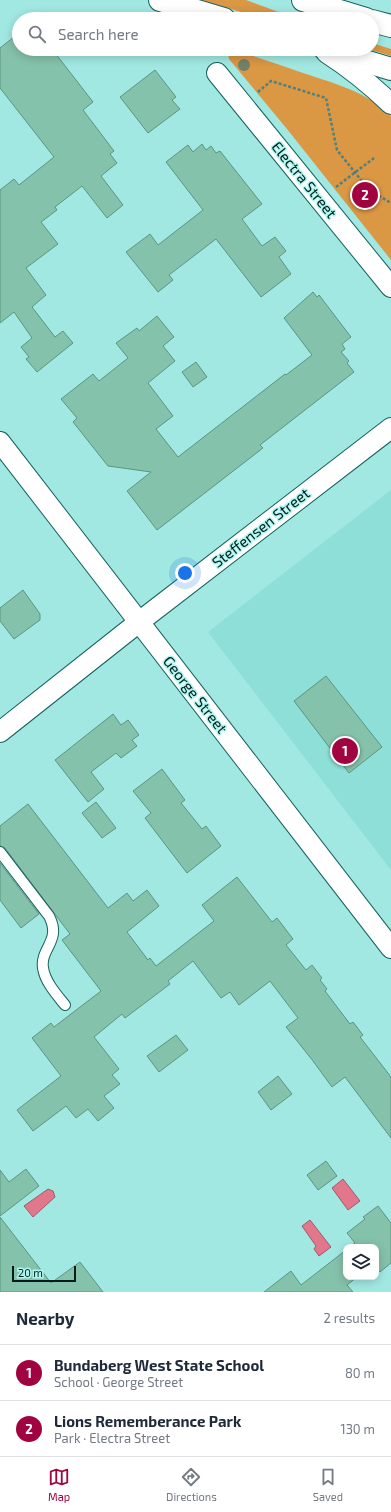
<!DOCTYPE html>
<meta charset="utf-8">
<style>
:root{--surface:#fff;--page:#f6f6f7;--text:#1f2937;--muted:#747a83;--line:#e0e1e3;--accent:#a10341}
body{margin:0;font-family:"Exo 2",sans-serif;background:var(--page);color:var(--text)}
.controls{position:absolute;right:12px;bottom:12px;display:grid;overflow:hidden;border-radius:8px;box-shadow:0 2px 10px #0003}
.controls button{width:36px;height:36px;display:grid;place-items:center;padding:0;border:0;border-bottom:1px solid var(--line);background:var(--surface);color:var(--text);font:20px sans-serif}
.scale{position:absolute;left:12px;bottom:10px;width:64px;box-sizing:border-box;padding-left:4px;border:2px solid #001b19;border-top:0;font-size:11px;line-height:14px;white-space:nowrap;color:#001b19;-webkit-text-stroke:3px #aff6f0;paint-order:stroke}
.you{position:absolute;left:185px;top:573px;width:14px;height:14px;margin:-10px;border:3px solid #fff;border-radius:50%;background:#1a73e8;box-shadow:0 0 0 6px #1a73e833}
.badge{display:grid;place-items:center;width:26px;height:26px;border-radius:50%;background:var(--accent);color:#fff;font-size:13px;font-weight:700}
.pin{position:absolute;translate:-50% -50%;border:2px solid #fff;box-shadow:0 1px 4px #0006}
.list{margin:0;padding:0;list-style:none}
h2{display:flex;justify-content:space-between;align-items:center;height:52px;margin:0;padding:0 16px;font-size:17px}
h2 small{font-size:13px;font-weight:400;color:var(--muted)}
.list li{display:grid;grid-template-columns:26px 1fr auto;gap:12px;align-items:center;box-sizing:border-box;height:56px;padding:0 16px;border-top:1px solid var(--line)}
.list b{display:block;font-size:15px;white-space:nowrap}
.list p{margin:0;font-size:13px;white-space:nowrap;color:var(--muted)}
.list em{font-size:13px;font-style:normal;color:var(--muted)}
.icon{flex:none;width:22px;height:22px;fill:none;stroke:currentColor;stroke-width:2;stroke-linecap:round;stroke-linejoin:round}
.map{position:relative;flex:none;width:391px;height:1292px;overflow:hidden}
.search{position:absolute;background:var(--surface);box-shadow:0 2px 10px #0003;left:12px;right:12px;top:12px;height:44px;display:flex;align-items:center;gap:10px;box-sizing:border-box;padding:0 14px;border-radius:22px;color:var(--muted);font-size:15px}
.sheet{height:164px;background:var(--surface)}
nav{display:flex;justify-content:space-around;align-items:center;box-sizing:border-box;height:56px;border-top:1px solid var(--line);background:var(--surface);font-size:11px;color:var(--muted)}
nav a{display:grid;justify-items:center;gap:2px}
nav .on{color:var(--accent)}
.map>svg:first-child{display:block}
.built{fill:#8ddfd8}
.green{fill:#da9744}
.water{fill:#e2768b;stroke:#9e5b69}
.building{fill:#85c2ab;stroke:#5a9681}
.lines{fill:none;stroke-linecap:round;stroke-linejoin:round}
.lane-casing{stroke:#15625d;stroke-width:12}
.street-casing{stroke:#15625d;stroke-width:22}
.highway-casing{stroke:#15625d;stroke-width:24}
.path{stroke:#51817d;stroke-width:2.5;stroke-dasharray:3 2;stroke-linecap:butt}
.lane{stroke:#fff;stroke-width:10}
.street{stroke:#fff;stroke-width:20}
.highway{stroke:#fff;stroke-width:22}
.tree{fill:#728169}
.labels{text-anchor:middle;stroke-width:3;stroke-linejoin:round;paint-order:stroke}
.street-label{font-size:15px;fill:#001b19;stroke:#aff6f0}
</style>
<div class="map">
<svg width="391" height="1292" viewBox="0 0 391 1292">
<rect width="100%" height="100%" fill="#a2e8e2"/>
<path class="built" d="M 391,490 L 391,870 L 208,632 Z"/>
<path class="green" d="M 200,0 L 246,0 L 298,19 L 265,19 Z
M 372,43 L 391,49 L 391,56 L 368,49 L 372,49 Z
M 236,50 C 258,58 281,65 303,73 C 333,83 368,92 391,116 L 391,260 L 287,129 L 229,59 L 228,53 Z"/>
<path class="water" d="M 343,1179 L 360,1201 L 348,1210 L 332,1188 Z
M 48,1189 L 53,1191 L 55,1197 L 33,1217 L 24,1206 Z
M 310,1220 L 331,1247 L 319,1256 L 314,1249 L 316,1246 L 302,1226 Z"/>
<path class="building" d="M 19,33 L 19,49 L 52,49 L 93,102 L 83,110 L 114,151 L 110,154 L 117,163 L 101,176 L 123,205 L 107,218 L 82,186 L 55,207 L 57,210 L 41,222 L 58,244 L 26,268 L 46,295 L 32,307 L 55,337 L 63,331 L 73,343 L 37,372 L 26,359 L 29,357 L 21,347 L 32,338 L 14,312 L 0,323 L 0,190 L 14,179 L 19,185 L 54,157 L 0,88 L 0,48 Z
M 155,70 L 176,97 L 172,100 L 180,109 L 148,133 L 120,97 Z
M 202,144 L 206,150 L 211,146 L 216,153 L 220,151 L 262,204 L 242,219 L 262,246 L 275,237 L 286,251 L 279,257 L 291,274 L 261,297 L 216,239 L 169,275 L 173,280 L 158,292 L 126,252 L 150,234 L 158,245 L 203,210 L 166,162 L 188,145 L 193,152 Z
M 313,292 L 317,297 L 319,295 L 351,337 L 342,344 L 345,349 L 341,352 L 349,361 L 347,363 L 354,372 L 260,445 L 263,448 L 157,530 L 127,491 L 151,472 L 108,466 L 73,422 L 77,418 L 61,399 L 93,374 L 99,381 L 128,358 L 116,343 L 137,328 L 139,331 L 157,316 L 174,337 L 163,346 L 175,361 L 148,383 L 173,416 L 156,429 L 178,457 L 285,374 L 286,375 L 312,355 L 284,318 Z
M 196,362 L 207,377 L 193,387 L 182,372 Z
M 23,590 L 40,614 L 40,620 L 14,639 L 0,621 L 0,608 Z
M 326,676 L 382,747 L 349,773 L 294,701 Z
M 113,714 L 121,725 L 128,720 L 139,735 L 132,740 L 137,746 L 121,758 L 116,753 L 91,772 L 104,789 L 88,802 L 55,760 Z
M 162,769 L 185,800 L 181,803 L 202,829 L 206,826 L 221,846 L 187,873 L 145,818 L 151,813 L 133,791 Z
M 96,802 L 116,828 L 102,838 L 82,813 Z
M 28,804 L 108,908 L 127,893 L 133,901 L 147,890 L 159,906 L 127,932 L 148,960 L 150,958 L 156,966 L 214,921 L 202,905 L 237,877 L 272,922 L 277,918 L 293,939 L 286,945 L 306,970 L 312,965 L 322,978 L 320,980 L 327,989 L 325,991 L 350,1024 L 353,1022 L 363,1035 L 360,1037 L 391,1077 L 391,1138 L 345,1077 L 332,1087 L 313,1061 L 286,1027 L 298,1018 L 270,981 L 239,1005 L 230,992 L 221,998 L 193,961 L 168,981 L 170,984 L 125,1018 L 122,1014 L 94,1037 L 119,1069 L 112,1075 L 120,1084 L 104,1096 L 114,1108 L 98,1121 L 88,1109 L 76,1118 L 66,1106 L 33,1131 L 17,1110 L 61,1076 L 32,1038 L 51,1023 L 54,1027 L 101,991 L 62,940 L 70,934 L 5,848 L 0,846 L 0,826 Z
M 0,863 L 39,914 L 21,928 L 0,900 Z
M 176,1035 L 188,1050 L 159,1072 L 147,1056 Z
M 278,1076 L 292,1094 L 271,1110 L 258,1092 Z
M 326,1161 L 337,1176 L 318,1190 L 307,1175 Z
M 26,1169 L 39,1186 L 0,1216 L 0,1170 L 9,1182 Z
M 378,1206 L 391,1223 L 391,1263 L 380,1272 L 376,1267 L 376,1247 L 349,1247 L 355,1243 L 347,1233 L 365,1219 L 363,1217 Z
M 0,1217 L 51,1283 L 80,1262 L 103,1292 L 0,1292 Z
M 346,1250 L 346,1277 L 357,1277 L 347,1285 L 353,1292 L 264,1292 L 291,1271 L 301,1285 Z"/>
<g class="lines">
<g class="lane-casing">
<path id="lane" d="M 0,852 L 49,916 C 62,941 40,948 43,968 C 45,982 57,995 65,1005"/>
</g>
<g class="street-casing">
<path id="street" d="M 327,53 C 352,69 369,83 391,104
M 217,73 L 391,287
M 0,442 L 391,948
M 0,732 L 139,622 L 391,428"/>
</g>
<g class="highway-casing">
<path id="highway" d="M 160,0 L 224,19
M 303,0 L 366,19
M 372,21 L 391,26
M 325,49 L 391,69"/>
</g>
<path class="path" d="M 258,92 L 271,81 L 326,98 L 337,150 L 369,190 L 391,203
M 336,187 L 374,158"/>
<use href="#lane" class="lane"/>
<use href="#street" class="street"/>
<use href="#highway" class="highway"/>
</g>
<circle class="tree" cx="244" cy="65" r="6"/>
<g class="labels">
<g class="street-label">
<text transform="translate(304 180) rotate(51)" y="5">Electra Street</text>
<text transform="translate(261 528) rotate(-38)" y="5">Steffensen Street</text>
<text transform="translate(195 695) rotate(52)" y="5">George Street</text>
</g>
</g>
</svg>
<div class="controls">
<button><svg class="icon" aria-label="layers" viewBox="0 0 24 24"><path d="M12 4l9 5-9 5-9-5zM3 14l9 5 9-5"/></svg></button>
</div>
<div class="scale">20 m</div>
<div class="you"></div>
<div class="pin badge" style="left:345px;top:751px">1</div>
<div class="pin badge" style="left:365px;top:195px">2</div>
<div class="search"><svg class="icon" aria-label="search" viewBox="0 0 24 24"><circle cx="10" cy="10" r="6"/><path d="M15 15l6 6"/></svg>Search here</div>
</div>
<section class="sheet">
<h2>Nearby<small>2 results</small></h2>
<ul class="list">
<li><span class="badge">1</span><div><b>Bundaberg West State School</b><p>School · George Street</p></div><em>80 m</em></li>
<li><span class="badge">2</span><div><b>Lions Rememberance Park</b><p>Park · Electra Street</p></div><em>130 m</em></li>
</ul>
</section>
<nav>
<a class="on"><svg class="icon" aria-label="map" viewBox="0 0 24 24"><path d="M3 6l6-2 6 2 6-2v14l-6 2-6-2-6 2zM9 4v14M15 6v14"/></svg>Map</a>
<a><svg class="icon" aria-label="directions" viewBox="0 0 24 24"><path d="M12 3l9 9-9 9-9-9zM9 14v-3h6M13 9l2 2-2 2"/></svg>Directions</a>
<a><svg class="icon" aria-label="saved" viewBox="0 0 24 24"><path d="M7 4h10v16l-5-4-5 4z"/></svg>Saved</a>
</nav>
